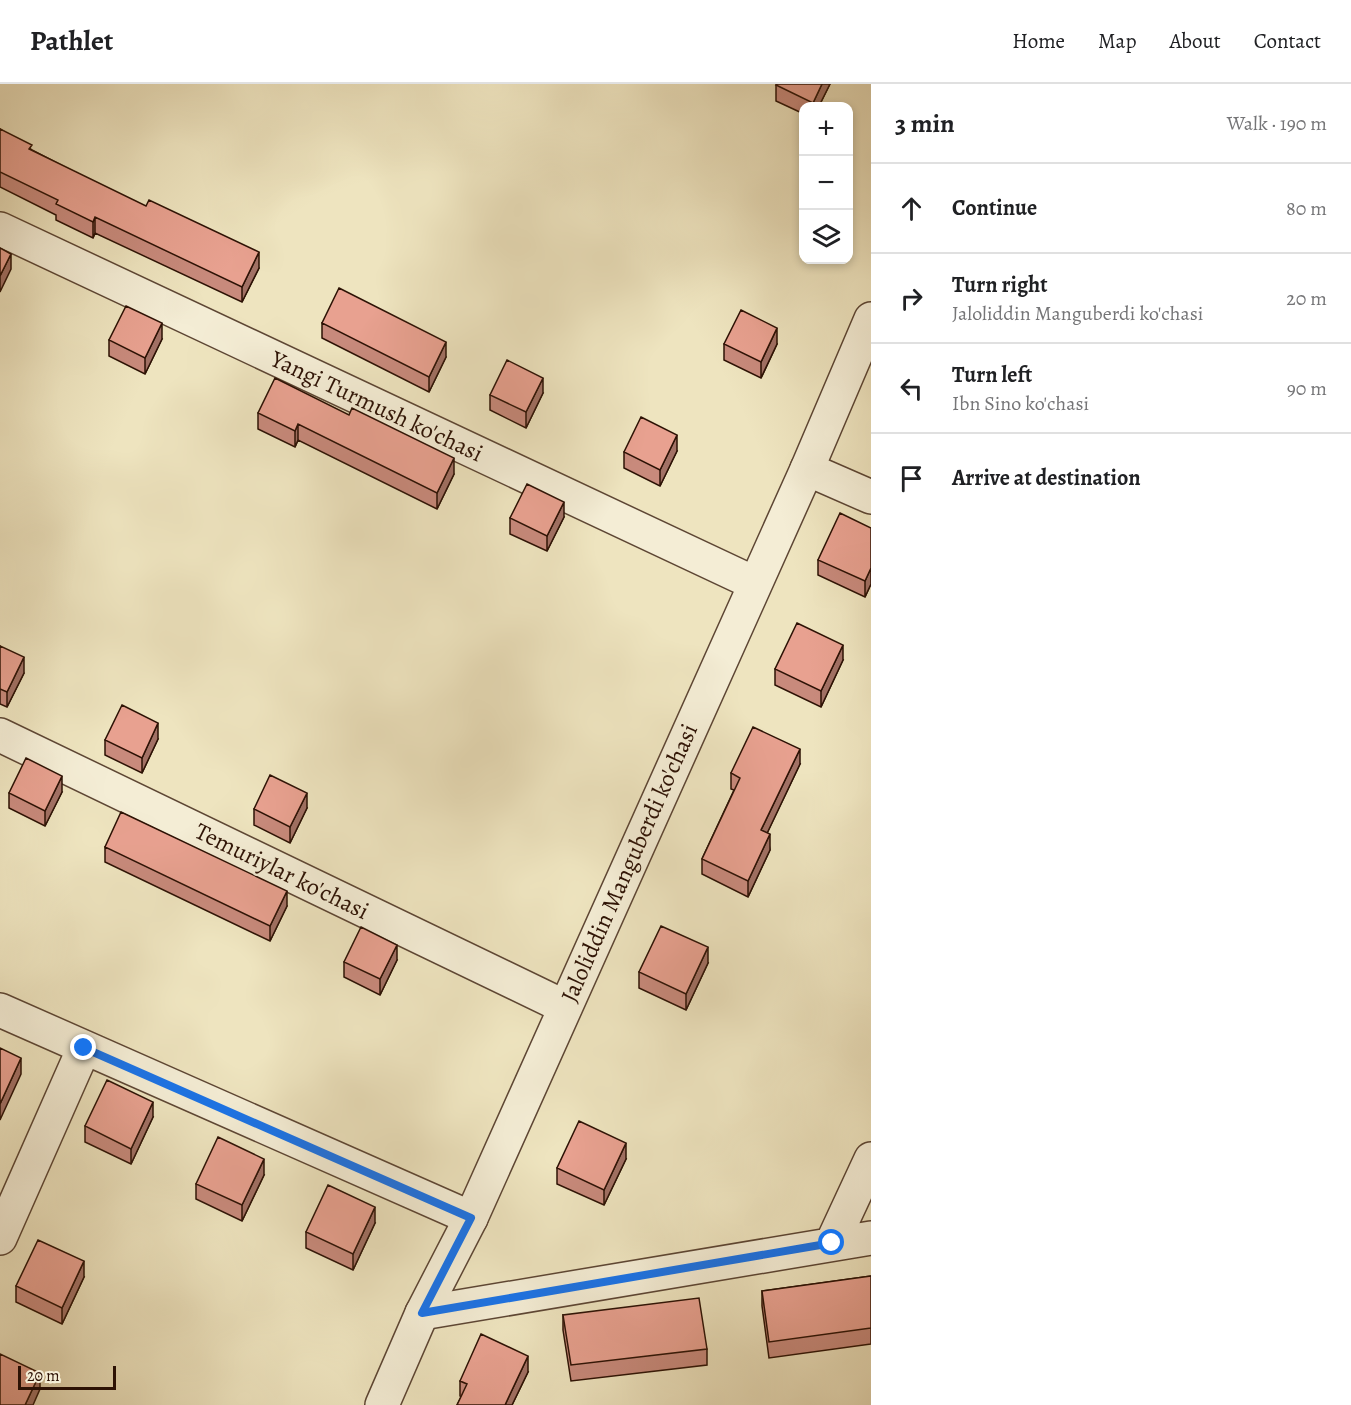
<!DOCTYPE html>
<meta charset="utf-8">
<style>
:root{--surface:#fff;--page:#f6f6f6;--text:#202124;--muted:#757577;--line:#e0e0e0}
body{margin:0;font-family:Alegreya,serif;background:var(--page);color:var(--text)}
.controls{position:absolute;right:18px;top:18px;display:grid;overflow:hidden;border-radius:12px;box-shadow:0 3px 9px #0003}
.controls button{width:54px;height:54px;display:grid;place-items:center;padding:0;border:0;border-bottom:2px solid var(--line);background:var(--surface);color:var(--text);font:30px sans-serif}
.scale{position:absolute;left:18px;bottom:15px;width:98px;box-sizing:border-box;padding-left:6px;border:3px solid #2d1205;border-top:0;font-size:16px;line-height:21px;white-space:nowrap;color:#2d1205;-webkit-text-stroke:4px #f4edd5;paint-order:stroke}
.stop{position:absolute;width:18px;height:18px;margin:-14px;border:4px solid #1a73e8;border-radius:50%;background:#fff}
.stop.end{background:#1a73e8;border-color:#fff;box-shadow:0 2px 6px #0008}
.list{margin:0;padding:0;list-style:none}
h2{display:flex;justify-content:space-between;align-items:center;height:78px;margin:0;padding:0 24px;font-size:26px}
h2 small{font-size:20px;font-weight:400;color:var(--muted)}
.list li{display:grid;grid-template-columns:39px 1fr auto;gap:18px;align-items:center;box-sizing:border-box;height:90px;padding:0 24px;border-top:2px solid var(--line)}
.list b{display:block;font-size:22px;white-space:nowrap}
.list p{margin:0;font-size:20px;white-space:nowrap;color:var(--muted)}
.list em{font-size:20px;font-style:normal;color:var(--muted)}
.icon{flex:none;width:33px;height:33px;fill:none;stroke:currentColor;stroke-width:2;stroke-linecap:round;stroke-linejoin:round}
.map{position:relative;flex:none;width:871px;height:1321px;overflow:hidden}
header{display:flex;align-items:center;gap:36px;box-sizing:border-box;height:84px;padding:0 30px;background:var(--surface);border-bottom:2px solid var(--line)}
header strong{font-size:28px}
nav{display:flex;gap:33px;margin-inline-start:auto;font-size:21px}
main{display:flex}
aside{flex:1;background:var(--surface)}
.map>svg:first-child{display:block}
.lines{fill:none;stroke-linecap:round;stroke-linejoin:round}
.minor-casing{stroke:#5d4634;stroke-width:36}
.tertiary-casing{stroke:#5d4634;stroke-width:36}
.minor{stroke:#f4edd5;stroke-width:33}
.tertiary{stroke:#f4edd5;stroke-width:33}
.wall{fill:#c88a7c;stroke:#2d1205;stroke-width:1.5}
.shaded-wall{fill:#a27165;stroke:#2d1205;stroke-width:1.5}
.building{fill:#e8a190;stroke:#2d1205;stroke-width:1.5}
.route{stroke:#1a73e8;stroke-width:8}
.labels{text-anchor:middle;stroke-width:4.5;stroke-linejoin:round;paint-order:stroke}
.street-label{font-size:24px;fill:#2d1205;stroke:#f4edd5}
</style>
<header>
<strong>Pathlet</strong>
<nav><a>Home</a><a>Map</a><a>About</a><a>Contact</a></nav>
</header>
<main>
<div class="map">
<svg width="871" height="1321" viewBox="0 0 871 1321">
<rect width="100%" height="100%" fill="#eee4bf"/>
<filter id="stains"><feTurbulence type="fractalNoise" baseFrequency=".00333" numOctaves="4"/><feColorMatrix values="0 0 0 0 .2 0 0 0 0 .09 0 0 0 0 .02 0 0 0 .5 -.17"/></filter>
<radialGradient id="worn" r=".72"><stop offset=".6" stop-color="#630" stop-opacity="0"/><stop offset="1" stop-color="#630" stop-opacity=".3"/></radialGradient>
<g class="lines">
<g class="minor-casing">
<path id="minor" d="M 0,145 L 754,499
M 807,385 L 871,413
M 0,651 L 565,923
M 0,926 L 471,1134
M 0,1154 L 84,964
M 832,1159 L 871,1075
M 422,1229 L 871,1154"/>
</g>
<g class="tertiary-casing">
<path id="tertiary" d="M 382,1321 L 422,1229 L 471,1134 L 807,385 L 871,235"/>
</g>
<use href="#minor" class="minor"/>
<use href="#tertiary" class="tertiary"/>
</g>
<path class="wall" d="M 830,0 L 819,22 L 804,22 L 804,30 L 776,17 L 776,1 Z
M 0,45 L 32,66 L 259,184 L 242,218 L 95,149 L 93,154 L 56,136 L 56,131 L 0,103 Z
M 322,239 L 446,273 L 429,308 L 322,254 Z
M 162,255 L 145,290 L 109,272 L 109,256 Z
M 724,260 L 777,260 L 761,294 L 724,276 Z
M 543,309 L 526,344 L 490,326 L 490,311 Z
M 258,329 L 349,331 L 454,390 L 437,425 L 298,356 L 295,363 L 258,345 Z
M 677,367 L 660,402 L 624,384 L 624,368 Z
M 564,433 L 547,467 L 510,450 L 510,434 Z
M 871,444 L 871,500 L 865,513 L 818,491 L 818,476 Z
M 0,562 L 24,589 L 7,623 L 0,620 Z
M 843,576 L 821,623 L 775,601 L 775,585 Z
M 158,655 L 142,689 L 105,671 L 105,656 Z
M 800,680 L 767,749 L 770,766 L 748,813 L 702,790 L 702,775 L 734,706 L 731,705 L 731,689 Z
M 62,708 L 45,742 L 9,724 L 9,709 Z
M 307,724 L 290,759 L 254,741 L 254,725 Z
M 105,763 L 287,822 L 270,857 L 105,778 Z
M 397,876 L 380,911 L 344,893 L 344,878 Z
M 708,879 L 686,926 L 639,904 L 639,888 Z
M 153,1033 L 131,1080 L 85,1058 L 85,1042 Z
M 626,1075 L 604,1121 L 557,1100 L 557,1084 Z
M 264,1091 L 242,1137 L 196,1115 L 196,1100 Z
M 375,1139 L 353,1186 L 306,1164 L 306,1148 Z
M 871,1192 L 871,1260 L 769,1274 L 762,1222 L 762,1207 Z
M 84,1193 L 62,1240 L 16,1218 L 16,1202 Z
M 563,1231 L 707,1265 L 707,1281 L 571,1297 L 563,1246 Z
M 528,1288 L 512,1321 L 457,1321 L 461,1313 L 460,1312 L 460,1297 Z"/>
<path class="shaded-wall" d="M 822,0 L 830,0 L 819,22 L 813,22 L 813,19 Z
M 95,133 L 95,149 L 93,154 L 93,138 Z
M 259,168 L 259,184 L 242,218 L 242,203 Z
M 11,170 L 11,185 L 0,208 L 0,192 Z
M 162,239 L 162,255 L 145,290 L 145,274 Z
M 777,244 L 777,260 L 761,294 L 761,278 Z
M 446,258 L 446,273 L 429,308 L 429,293 Z
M 543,294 L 543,309 L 526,344 L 526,328 Z
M 298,340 L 298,356 L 295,363 L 295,347 Z
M 677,351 L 677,367 L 660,402 L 660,386 Z
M 454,374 L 454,390 L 437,425 L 437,409 Z
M 564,418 L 564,433 L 547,467 L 547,452 Z
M 871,484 L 871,500 L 865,513 L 865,497 Z
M 843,561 L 843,576 L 821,623 L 821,607 Z
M 24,573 L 24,589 L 7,623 L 7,608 Z
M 158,639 L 158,655 L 142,689 L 142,674 Z
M 800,665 L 800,680 L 761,762 L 761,746 Z
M 62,692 L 62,708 L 45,742 L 45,727 Z
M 307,709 L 307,724 L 290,759 L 290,743 Z
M 770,750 L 770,766 L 748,813 L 748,797 Z
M 287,807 L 287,822 L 270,857 L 270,842 Z
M 397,861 L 397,876 L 380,911 L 380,895 Z
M 708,863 L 708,879 L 686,926 L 686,910 Z
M 21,974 L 21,990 L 0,1036 L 0,1020 Z
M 153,1018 L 153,1033 L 131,1080 L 131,1065 Z
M 626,1059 L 626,1075 L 604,1121 L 604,1106 Z
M 264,1075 L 264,1091 L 242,1137 L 242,1121 Z
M 375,1123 L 375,1139 L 353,1186 L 353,1170 Z
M 84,1177 L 84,1193 L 62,1240 L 62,1224 Z
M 528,1272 L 528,1288 L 512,1321 L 505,1321 Z
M 40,1289 L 40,1305 L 33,1321 L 25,1321 Z"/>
<path class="building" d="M 777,0 L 822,0 L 813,19 L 776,1 Z
M 0,45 L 32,61 L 29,65 L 146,122 L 149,116 L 259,168 L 242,203 L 95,133 L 93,138 L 56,120 L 58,116 L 0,88 Z
M 0,164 L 11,170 L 0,192 Z
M 339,204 L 446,258 L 429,293 L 322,239 Z
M 126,222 L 162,239 L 145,274 L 109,256 Z
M 741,226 L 777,244 L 761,278 L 724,260 Z
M 507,276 L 543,294 L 526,328 L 490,311 Z
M 275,294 L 349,331 L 352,324 L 454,374 L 437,409 L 298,340 L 295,347 L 258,329 Z
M 641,333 L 677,351 L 660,386 L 624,368 Z
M 527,400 L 564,418 L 547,452 L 510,434 Z
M 840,429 L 871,444 L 871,484 L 865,497 L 818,476 Z
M 797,539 L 843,561 L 821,607 L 775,585 Z
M 0,562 L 24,573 L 7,608 L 0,605 Z
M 122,621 L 158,639 L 142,674 L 105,656 Z
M 753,643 L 800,665 L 761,746 L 770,750 L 748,797 L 702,775 L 740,694 L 731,689 Z
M 26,674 L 62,692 L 45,727 L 9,709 Z
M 270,691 L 307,709 L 290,743 L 254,725 Z
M 121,728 L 287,807 L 270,842 L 105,763 Z
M 661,842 L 708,863 L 686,910 L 639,888 Z
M 361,843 L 397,861 L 380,895 L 344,878 Z
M 0,964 L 21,974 L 0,1020 Z
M 107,996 L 153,1018 L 131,1065 L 85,1042 Z
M 579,1037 L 626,1059 L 604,1106 L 557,1084 Z
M 218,1053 L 264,1075 L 242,1121 L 196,1100 Z
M 328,1101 L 375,1123 L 353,1170 L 306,1148 Z
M 38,1156 L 84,1177 L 62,1224 L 16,1202 Z
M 871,1192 L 871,1244 L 769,1258 L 762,1207 Z
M 699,1214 L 707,1265 L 571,1281 L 563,1231 Z
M 481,1250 L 528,1272 L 505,1321 L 457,1321 L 467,1300 L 460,1297 Z
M 0,1270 L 40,1289 L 25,1321 L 0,1321 Z"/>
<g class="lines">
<path class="route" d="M 84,964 L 471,1134 L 422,1229 L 832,1159"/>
</g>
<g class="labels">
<g class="street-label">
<text transform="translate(377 322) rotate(25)" y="8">Yangi Turmush ko'chasi</text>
<text transform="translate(629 779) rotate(-66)" y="8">Jaloliddin Manguberdi ko'chasi</text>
<text transform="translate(282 787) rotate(26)" y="8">Temuriylar ko'chasi</text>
</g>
</g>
<rect width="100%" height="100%" filter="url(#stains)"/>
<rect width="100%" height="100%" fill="url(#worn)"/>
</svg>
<div class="controls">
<button>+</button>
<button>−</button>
<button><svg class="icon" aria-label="layers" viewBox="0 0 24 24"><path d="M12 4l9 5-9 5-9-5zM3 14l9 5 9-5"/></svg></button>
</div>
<div class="scale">20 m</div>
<div class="stop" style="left:832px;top:1159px"></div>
<div class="stop end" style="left:84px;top:964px"></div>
</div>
<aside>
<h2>3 min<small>Walk · 190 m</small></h2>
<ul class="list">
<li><svg class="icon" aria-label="ahead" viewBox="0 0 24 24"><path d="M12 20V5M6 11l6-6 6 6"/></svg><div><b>Continue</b></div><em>80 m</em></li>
<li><svg class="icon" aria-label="right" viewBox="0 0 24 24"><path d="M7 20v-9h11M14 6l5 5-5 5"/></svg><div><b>Turn right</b><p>Jaloliddin Manguberdi ko'chasi</p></div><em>20 m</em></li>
<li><svg class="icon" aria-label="left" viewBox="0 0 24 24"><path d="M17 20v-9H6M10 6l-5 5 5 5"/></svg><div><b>Turn left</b><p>Ibn Sino ko'chasi</p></div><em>90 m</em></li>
<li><svg class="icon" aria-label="arrive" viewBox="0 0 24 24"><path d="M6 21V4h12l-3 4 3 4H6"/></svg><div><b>Arrive at destination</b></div></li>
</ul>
</aside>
</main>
